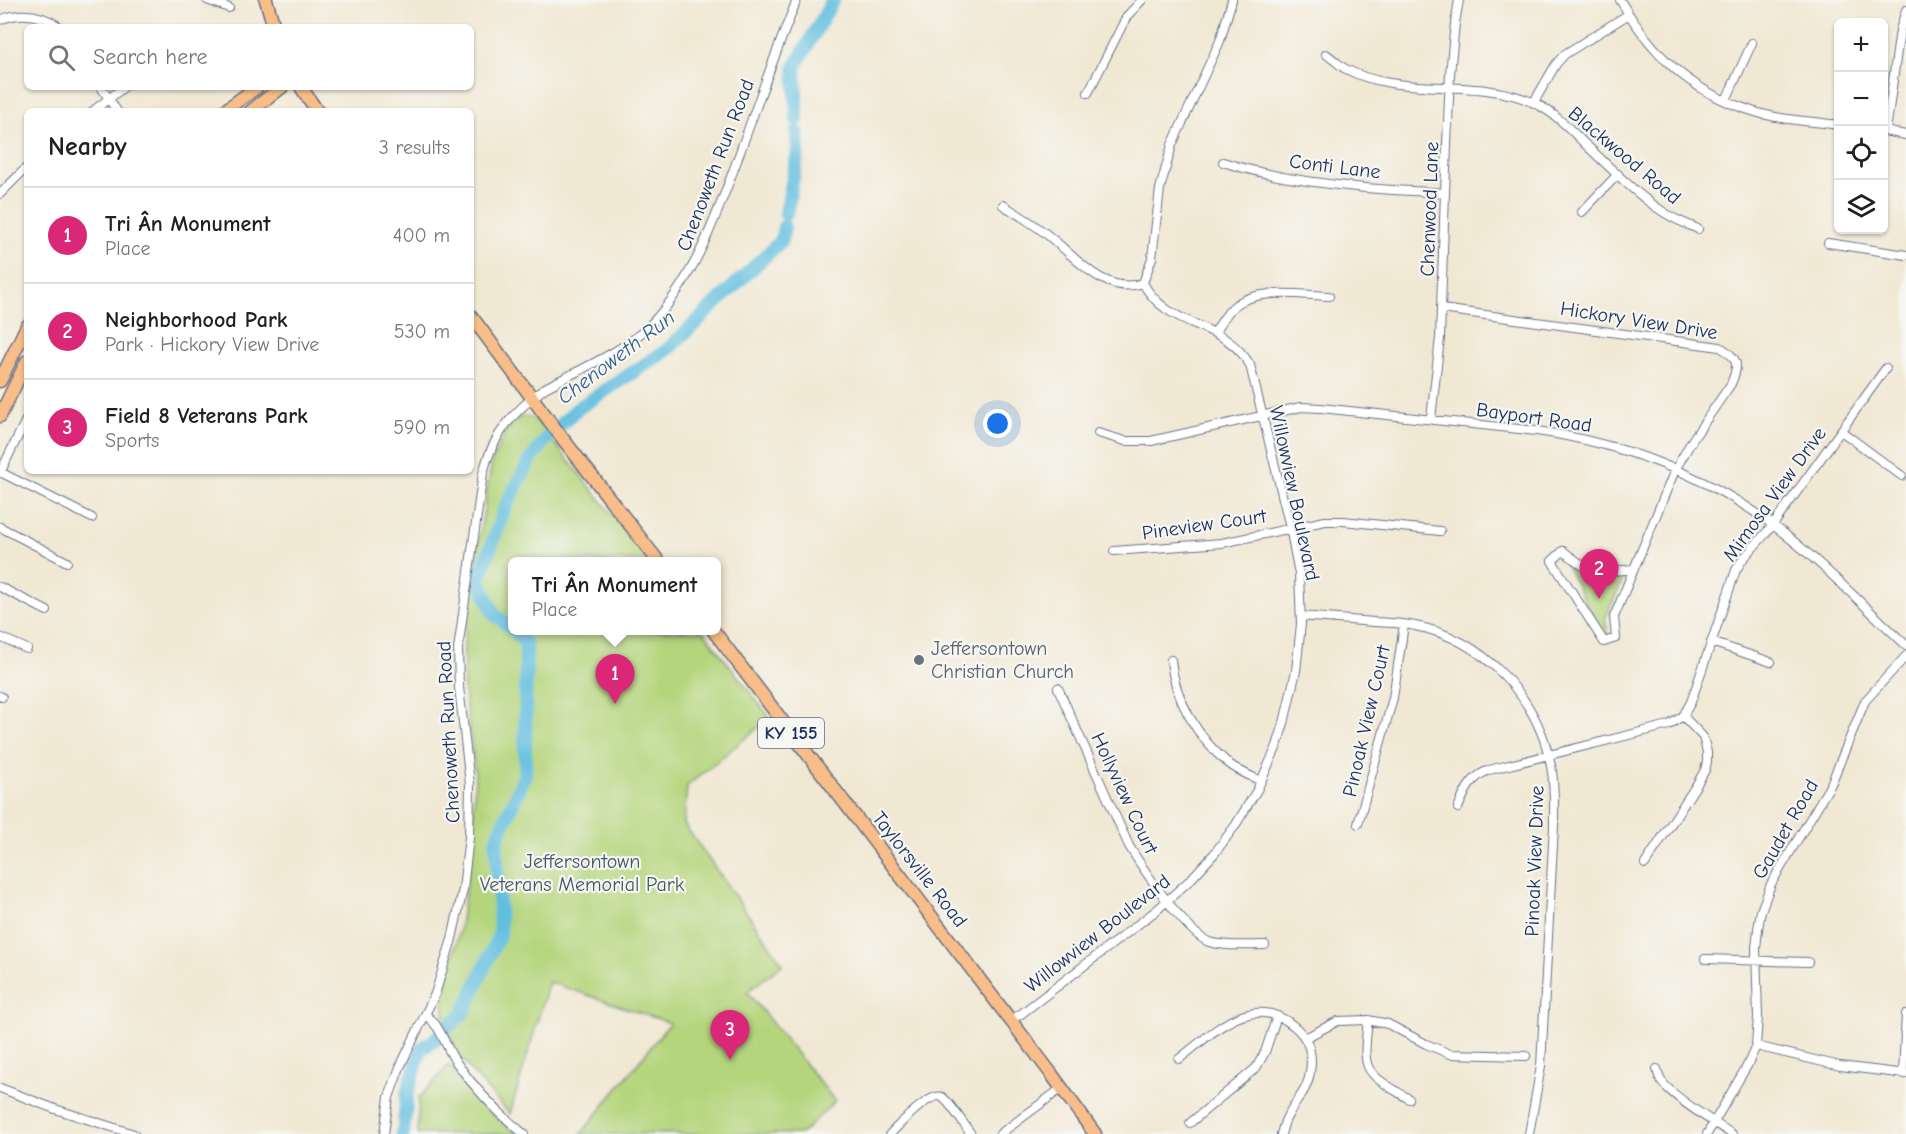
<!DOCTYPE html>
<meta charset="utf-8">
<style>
:root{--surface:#fff;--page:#f6f6f6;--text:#202124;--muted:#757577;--line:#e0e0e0;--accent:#db2777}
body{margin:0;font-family:"Comic Neue",sans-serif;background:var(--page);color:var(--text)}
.controls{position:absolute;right:18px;top:18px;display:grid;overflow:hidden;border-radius:9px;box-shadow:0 2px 4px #0004}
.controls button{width:54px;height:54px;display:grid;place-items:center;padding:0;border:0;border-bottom:2px solid var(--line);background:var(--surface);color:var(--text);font:30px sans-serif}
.you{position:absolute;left:998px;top:424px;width:21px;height:21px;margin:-15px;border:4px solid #fff;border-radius:50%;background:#1a73e8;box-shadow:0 0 0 9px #1a73e833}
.badge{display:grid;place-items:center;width:39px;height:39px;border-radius:50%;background:var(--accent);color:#fff;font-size:20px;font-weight:700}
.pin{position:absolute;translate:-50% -50px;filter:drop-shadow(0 2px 3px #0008)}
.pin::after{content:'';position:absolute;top:32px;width:21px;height:18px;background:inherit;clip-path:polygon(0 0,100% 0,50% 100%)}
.popup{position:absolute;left:508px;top:557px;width:213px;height:78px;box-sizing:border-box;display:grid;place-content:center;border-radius:9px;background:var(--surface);filter:drop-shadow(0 2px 4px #0005);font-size:20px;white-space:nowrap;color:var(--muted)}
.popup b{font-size:22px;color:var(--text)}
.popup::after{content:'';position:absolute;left:50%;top:100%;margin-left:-12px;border:12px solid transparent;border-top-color:var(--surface)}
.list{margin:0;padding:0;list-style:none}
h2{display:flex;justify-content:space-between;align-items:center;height:78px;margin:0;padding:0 24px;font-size:26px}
h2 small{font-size:20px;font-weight:400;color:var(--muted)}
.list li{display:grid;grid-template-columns:39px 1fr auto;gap:18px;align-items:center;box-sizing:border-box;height:96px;padding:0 24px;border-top:2px solid var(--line)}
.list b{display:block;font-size:22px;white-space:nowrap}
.list p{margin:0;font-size:20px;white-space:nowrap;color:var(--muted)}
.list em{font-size:20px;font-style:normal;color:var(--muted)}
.icon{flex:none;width:33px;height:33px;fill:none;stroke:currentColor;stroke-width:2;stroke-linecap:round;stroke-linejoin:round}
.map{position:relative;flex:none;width:1906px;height:1134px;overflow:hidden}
.search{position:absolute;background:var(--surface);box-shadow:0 2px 4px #0004;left:24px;top:24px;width:450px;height:66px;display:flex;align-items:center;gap:15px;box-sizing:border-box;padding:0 21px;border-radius:9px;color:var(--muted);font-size:22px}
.panel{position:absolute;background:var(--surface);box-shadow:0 2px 4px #0004;left:24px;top:108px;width:450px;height:366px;border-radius:9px}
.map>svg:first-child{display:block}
.green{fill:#b5d57d;stroke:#68826e;stroke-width:1.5}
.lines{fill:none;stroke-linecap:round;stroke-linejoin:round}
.river{stroke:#61bedf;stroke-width:14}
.minor-casing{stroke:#667087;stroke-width:10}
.primary-casing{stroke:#667087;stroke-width:15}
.minor{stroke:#fff;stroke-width:8}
.primary{stroke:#f8bd88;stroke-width:12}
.worship-dot{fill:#6b7280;stroke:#f6f6f2;stroke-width:2}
.labels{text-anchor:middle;stroke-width:4.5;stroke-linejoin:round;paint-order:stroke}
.shield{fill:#f6f6f2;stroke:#5d6b8a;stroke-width:1.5}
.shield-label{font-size:18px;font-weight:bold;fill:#1b2f5e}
.street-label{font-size:20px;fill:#1b2f5e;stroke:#f6f6f2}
.worship-label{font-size:20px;fill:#5b616d;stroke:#f6f6f2;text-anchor:start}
.park-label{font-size:20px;fill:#425866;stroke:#f6f6f2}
.water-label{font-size:21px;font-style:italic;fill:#305a85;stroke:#f6f6f2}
</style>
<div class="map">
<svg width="1906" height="1134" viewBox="0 0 1906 1134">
<rect width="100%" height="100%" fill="#f6f6f2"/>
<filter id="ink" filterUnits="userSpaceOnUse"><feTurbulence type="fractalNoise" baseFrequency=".0167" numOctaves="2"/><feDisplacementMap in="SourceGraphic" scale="12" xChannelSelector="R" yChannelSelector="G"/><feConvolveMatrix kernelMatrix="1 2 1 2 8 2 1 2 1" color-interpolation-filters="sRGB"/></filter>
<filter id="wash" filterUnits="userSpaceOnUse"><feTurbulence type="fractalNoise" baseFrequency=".008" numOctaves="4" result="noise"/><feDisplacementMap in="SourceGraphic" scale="24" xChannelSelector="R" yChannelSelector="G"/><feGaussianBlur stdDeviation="1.35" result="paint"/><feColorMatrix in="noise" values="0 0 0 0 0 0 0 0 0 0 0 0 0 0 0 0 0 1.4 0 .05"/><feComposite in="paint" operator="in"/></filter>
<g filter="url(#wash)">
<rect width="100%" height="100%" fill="#f1e8d3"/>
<path class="green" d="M 522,417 L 531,417 L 539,424 L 650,561 L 513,562 L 513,630 L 703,631 L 770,718 L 687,786 L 684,824 L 783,964 L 747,992 L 835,1101 L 801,1134 L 581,1134 L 670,1023 L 549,982 L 510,1114 L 470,1070 L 455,1048 L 445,1021 L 443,997 L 459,932 L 473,843 L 475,771 L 464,691 L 464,645 L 468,607 L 492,461 L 506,431 L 517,419 Z
M 1563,560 L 1596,580 L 1625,575 L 1605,619 L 1608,634 L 1604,636 Z
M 449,1065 L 489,1112 L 517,1134 L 417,1134 L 419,1098 Z"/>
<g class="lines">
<path class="river" d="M 797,119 L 795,67 L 833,0
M 786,214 L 798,152 L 797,132
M 513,629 L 494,614 L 479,579 L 505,508 L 530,460 L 548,437 L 577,409 L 667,350 L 781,241 L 784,227
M 403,1134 L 407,1094 L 421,1049 L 432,1042 L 464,1012 L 500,933 L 496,842 L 525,775 L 526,644 L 514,630"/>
</g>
</g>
<g filter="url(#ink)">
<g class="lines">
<g class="minor-casing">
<path id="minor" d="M 207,0 L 229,8
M 1620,0 C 1653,55 1689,91 1752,111 C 1779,120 1810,121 1838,125
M 0,20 C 21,11 41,14 60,27
M 1326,54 C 1332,58 1338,64 1344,68 C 1400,99 1473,76 1532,102 C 1552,110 1570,129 1585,144 C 1611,168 1635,194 1665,213 C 1675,220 1687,224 1698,229
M 101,87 L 117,111
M 1088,93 L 1127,16 L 1142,0
M 1726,100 L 1752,43
M 1534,102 L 1556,64 L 1565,54 L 1629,14
M 93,111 L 124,87
M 1884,131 L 1906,135
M 1886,131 L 1900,30 L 1906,10
M 1223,162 C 1272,178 1328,185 1379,189 C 1401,191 1423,191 1445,193
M 0,194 L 27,167
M 1003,205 C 1019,215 1036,225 1050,237 C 1077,258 1105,296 1143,283
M 1582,212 L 1618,174
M 1828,243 L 1906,255
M 1442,309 L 1720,347 C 1739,358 1739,365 1731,384 L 1693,439 L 1675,470 L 1614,617 L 1616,638 L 1604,642 L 1552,561 L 1563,551 L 1593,573 L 1634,569
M 1215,332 C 1220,324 1225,315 1232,308 C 1254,287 1300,295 1329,296
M 1431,419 L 1440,338 L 1445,193 L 1450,74 L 1455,23 L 1459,0
M 1841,431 L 1902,476
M 1098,433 L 1125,441 L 1151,441 L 1283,411 L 1301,407 L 1321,408 L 1537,431 C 1620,443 1705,474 1773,525 C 1821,561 1862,605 1906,645
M 0,472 L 92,518
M 0,473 L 27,418
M 0,527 L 67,562
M 1114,551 L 1222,543 L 1325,521 L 1343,521 L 1440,531
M 0,587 L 47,611
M 1301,616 C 1325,618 1350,620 1374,622 C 1388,623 1402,623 1415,626 C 1484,639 1538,698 1551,766 C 1555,786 1554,806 1554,826 L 1541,1066 L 1529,1134
M 0,637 L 27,649
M 1711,642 L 1771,662
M 1171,660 C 1174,698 1198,739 1228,763 C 1238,771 1250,776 1261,781
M 1058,688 L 1129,846 C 1143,869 1186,933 1209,942 C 1226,947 1247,945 1265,945
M 0,696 L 2,697
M 1458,808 C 1465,791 1471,777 1489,770 L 1669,725 L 1683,716 L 1691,702 L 1736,570 L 1743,559 L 1773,525 L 1886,368
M 1358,824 L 1393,698 L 1404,625
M 1645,864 L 1697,784 L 1705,770 L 1707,762 L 1707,752 L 1703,737 L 1683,716
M 1705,959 L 1808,962
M 426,1015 C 442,1027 445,1047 456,1062 C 475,1089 498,1113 524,1134
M 1011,1020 L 1021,1014 L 1158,909 L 1191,879 L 1214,854 L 1235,826 L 1257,790 L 1277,746 L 1284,723 L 1296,671 L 1301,624 L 1299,574 L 1290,527 L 1250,365 C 1224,319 1169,331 1143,283 L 1152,258 L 1160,189 L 1172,145 L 1220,41 L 1232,0
M 1368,1020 C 1362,1074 1364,1071 1409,1099
M 1305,1038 L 1338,1021 L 1368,1020 L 1388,1024 L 1426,1044 L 1450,1054 L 1526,1056
M 1756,1046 L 1840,1066 L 1906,1074
M 1179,1059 C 1213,1033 1252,990 1295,1027 C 1309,1039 1313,1055 1310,1072 C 1308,1091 1295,1101 1287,1117 C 1284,1122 1283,1128 1281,1134
M 1657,1069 C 1658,1074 1659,1078 1662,1082 C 1674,1098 1715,1123 1732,1134
M 1903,1073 L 1906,1014
M 0,1088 L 55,1109 L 134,1134
M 1190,1123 L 1256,1068 L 1265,1052 L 1277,1016
M 384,1134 L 389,1097 L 400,1067 L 435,994 L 452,939 L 463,889 L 469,837 L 470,784 L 459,687 L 458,649 L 483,473 C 493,434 513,412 545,388 C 577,371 626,350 650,325 C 693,281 714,222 735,166 C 755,111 774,55 797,0
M 890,1134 C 898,1126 931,1091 942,1097 C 949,1101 965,1126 971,1134
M 1000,1134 L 1062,1088
M 1707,1134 L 1747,1066 L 1756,1046 L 1758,1017 L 1756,948 L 1758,929 L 1761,911 L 1771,884 L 1831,784 L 1865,701 L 1906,656"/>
</g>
<g class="primary-casing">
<path id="primary" d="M 266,0 L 274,27
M 301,87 L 317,111
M 224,111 L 257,87
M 251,111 L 282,87
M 471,316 L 563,439 L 659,562
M 0,381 L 27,326
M 0,416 L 27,361
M 713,630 L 1050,1072 L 1095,1134"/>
</g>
<use href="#minor" class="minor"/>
<use href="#primary" class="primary"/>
</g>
</g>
<circle class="worship-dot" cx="919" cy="660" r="6"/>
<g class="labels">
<rect class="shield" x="758" y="718" width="66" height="30" rx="4.5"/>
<g class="shield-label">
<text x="791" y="739">KY 155</text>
</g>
<g class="street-label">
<text transform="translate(1625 155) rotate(40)" y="7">Blackwood Road</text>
<text transform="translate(715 165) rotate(-69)" y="7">Chenoweth Run Road</text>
<text transform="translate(1335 166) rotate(7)" y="7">Conti Lane</text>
<text transform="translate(1429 209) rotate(-88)" y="7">Chenwood Lane</text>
<text transform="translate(1639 320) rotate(9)" y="7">Hickory View Drive</text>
<text transform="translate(1534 417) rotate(8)" y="7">Bayport Road</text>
<text transform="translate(1295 493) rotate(78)" y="7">Willowview Boulevard</text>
<text transform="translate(1774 494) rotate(-54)" y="7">Mimosa View Drive</text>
<text transform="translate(1204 524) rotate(-8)" y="7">Pineview Court</text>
<text transform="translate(1366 721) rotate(-77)" y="7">Pinoak View Court</text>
<text transform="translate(448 732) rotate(-93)" y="7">Chenoweth Run Road</text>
<text transform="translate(1125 793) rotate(65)" y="7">Hollyview Court</text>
<text transform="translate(1785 829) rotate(-60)" y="7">Gaudet Road</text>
<text transform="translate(1534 861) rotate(-88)" y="7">Pinoak View Drive</text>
<text transform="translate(920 869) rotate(52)" y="7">Taylorsville Road</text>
<text transform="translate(1097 933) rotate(-38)" y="7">Willowview Boulevard</text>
</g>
<g class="worship-label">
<text x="931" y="655">Jeffersontown<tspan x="931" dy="23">Christian Church</tspan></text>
</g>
<g class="park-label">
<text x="582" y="868">Jeffersontown<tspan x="582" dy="23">Veterans Memorial Park</tspan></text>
</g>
<g class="water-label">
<text transform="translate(616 357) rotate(-37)" y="7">Chenoweth Run</text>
</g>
</g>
</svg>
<div class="controls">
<button>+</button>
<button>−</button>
<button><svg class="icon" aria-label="locate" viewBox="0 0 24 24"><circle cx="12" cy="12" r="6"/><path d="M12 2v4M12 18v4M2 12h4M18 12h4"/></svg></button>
<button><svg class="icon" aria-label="layers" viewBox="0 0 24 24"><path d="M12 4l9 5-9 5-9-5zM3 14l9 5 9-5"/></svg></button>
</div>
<div class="you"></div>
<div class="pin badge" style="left:615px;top:704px">1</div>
<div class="popup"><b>Tri Ân Monument</b>Place</div>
<div class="pin badge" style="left:1599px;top:599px">2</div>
<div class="pin badge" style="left:730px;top:1060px">3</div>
<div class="search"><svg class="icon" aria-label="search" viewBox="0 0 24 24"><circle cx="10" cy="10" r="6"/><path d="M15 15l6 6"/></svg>Search here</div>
<section class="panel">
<h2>Nearby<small>3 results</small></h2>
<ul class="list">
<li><span class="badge">1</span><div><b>Tri Ân Monument</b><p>Place</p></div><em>400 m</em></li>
<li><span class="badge">2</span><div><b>Neighborhood Park</b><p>Park · Hickory View Drive</p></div><em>530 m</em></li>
<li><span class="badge">3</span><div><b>Field 8 Veterans Park</b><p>Sports</p></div><em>590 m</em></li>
</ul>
</section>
</div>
